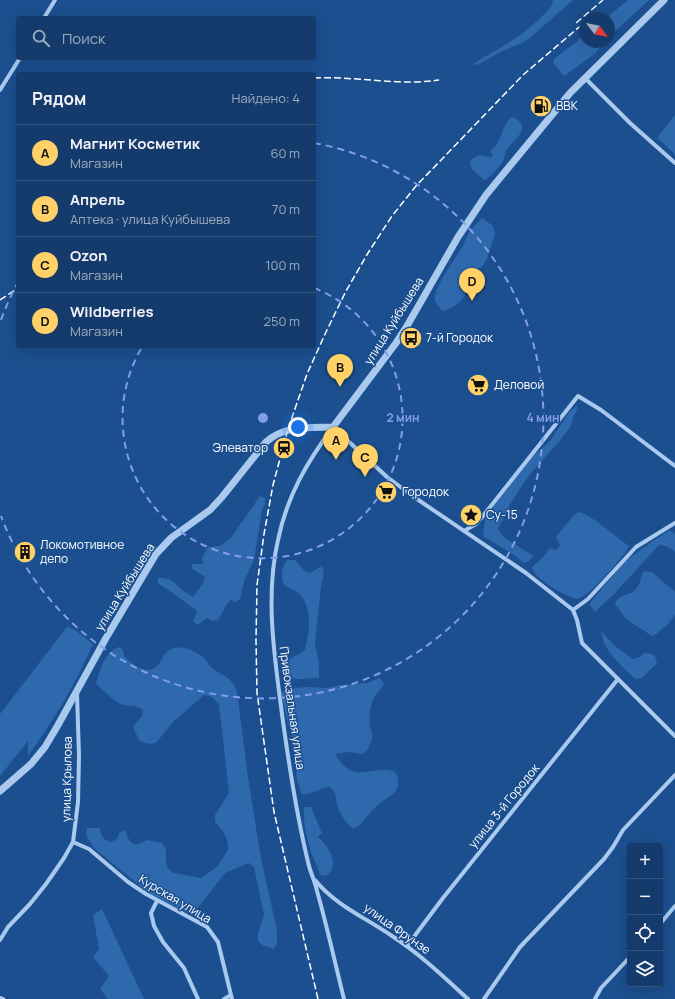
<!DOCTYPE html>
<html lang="ru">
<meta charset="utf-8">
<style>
:root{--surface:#143b6b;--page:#1d4271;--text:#f1f3f6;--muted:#9dadc1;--line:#33557e;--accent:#ffd166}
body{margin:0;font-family:Manrope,sans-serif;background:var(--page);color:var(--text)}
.controls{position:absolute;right:12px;bottom:12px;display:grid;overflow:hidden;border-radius:4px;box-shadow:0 4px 16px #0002}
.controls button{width:36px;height:36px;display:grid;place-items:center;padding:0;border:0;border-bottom:1px solid var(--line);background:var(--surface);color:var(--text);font:20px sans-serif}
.compass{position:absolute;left:579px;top:12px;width:36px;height:36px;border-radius:50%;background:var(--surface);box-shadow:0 4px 16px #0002;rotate:122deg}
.you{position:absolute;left:298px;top:427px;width:14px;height:14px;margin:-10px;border:3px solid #fff;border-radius:50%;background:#1a73e8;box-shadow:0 0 0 6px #1a73e833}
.badge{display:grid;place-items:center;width:26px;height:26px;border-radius:50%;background:var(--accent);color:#111;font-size:13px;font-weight:700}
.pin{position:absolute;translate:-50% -33px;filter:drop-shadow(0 1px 2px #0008)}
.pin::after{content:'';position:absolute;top:21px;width:14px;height:12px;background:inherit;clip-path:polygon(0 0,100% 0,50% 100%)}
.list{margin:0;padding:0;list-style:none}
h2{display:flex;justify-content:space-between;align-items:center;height:52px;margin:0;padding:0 16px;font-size:17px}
h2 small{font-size:13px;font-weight:400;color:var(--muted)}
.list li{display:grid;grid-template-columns:26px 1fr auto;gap:12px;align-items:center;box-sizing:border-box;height:56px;padding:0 16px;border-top:1px solid var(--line)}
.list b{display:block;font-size:15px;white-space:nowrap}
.list p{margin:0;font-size:13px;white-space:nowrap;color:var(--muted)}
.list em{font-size:13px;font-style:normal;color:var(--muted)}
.icon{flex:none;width:22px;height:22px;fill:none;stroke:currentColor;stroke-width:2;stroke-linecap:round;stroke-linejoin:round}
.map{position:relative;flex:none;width:675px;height:999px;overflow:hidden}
.search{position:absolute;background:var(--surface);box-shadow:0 4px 16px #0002;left:16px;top:16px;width:300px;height:44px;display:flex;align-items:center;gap:10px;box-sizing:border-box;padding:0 14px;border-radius:4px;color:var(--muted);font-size:15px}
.panel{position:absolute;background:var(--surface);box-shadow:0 4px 16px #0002;left:16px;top:72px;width:300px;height:276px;border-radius:4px}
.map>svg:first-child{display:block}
.green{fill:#2e69ad}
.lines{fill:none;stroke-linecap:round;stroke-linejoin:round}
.minor{stroke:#a9c9ee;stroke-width:4}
.tertiary{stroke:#a9c9ee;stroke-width:7}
.rail{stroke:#fff;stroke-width:1.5;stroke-dasharray:7 3;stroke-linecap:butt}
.ring{fill:none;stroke:#839eea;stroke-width:2;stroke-dasharray:7 5}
.labels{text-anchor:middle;stroke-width:3;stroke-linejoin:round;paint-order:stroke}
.poi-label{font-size:12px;fill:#fff;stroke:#1b4f8f;text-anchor:start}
.street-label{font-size:12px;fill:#fff;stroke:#1b4f8f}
.centre{fill:#839eea;stroke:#1b4f8f;stroke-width:2}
.ring-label{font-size:12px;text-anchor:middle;font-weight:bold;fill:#839eea;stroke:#1b4f8f;stroke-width:3;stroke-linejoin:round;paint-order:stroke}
</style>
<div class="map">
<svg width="675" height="999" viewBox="0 0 675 999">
<rect width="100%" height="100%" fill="#1b4f8f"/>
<path class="green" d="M 553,0 L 573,0 L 531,37 L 524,42 L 498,53 L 478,65 L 473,64 C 495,50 519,39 538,20 C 544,14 552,8 553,0 Z
M 628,0 L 649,0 L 609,37 L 609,18 L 606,18 Z
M 585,35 L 585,42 L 604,42 L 596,53 L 564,76 L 553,63 L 554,59 Z
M 675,115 L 675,154 L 657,138 Z
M 512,117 C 515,118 517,119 520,122 C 528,131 512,142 507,149 C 505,152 505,157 503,161 C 499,168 492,174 486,180 L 484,180 L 472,169 L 470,163 L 471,160 L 478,155 L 490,157 L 493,156 L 490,151 C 502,144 501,125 512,117 Z
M 482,218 L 493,226 L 495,235 C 490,246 489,258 482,267 C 477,270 470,268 467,273 C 465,277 467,284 467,289 C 466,299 452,310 442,311 L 435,301 L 435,295 L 437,289 L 444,275 L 463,246 L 469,232 Z
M 578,405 L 577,409 L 573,418 L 571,426 L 558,443 L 530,474 L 510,504 L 498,529 C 503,540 523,548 533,556 C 531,559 528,563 524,563 L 513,554 L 483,536 L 485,519 L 501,496 L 535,454 L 550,441 L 570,411 Z
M 260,496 L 265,498 L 265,504 L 262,510 L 254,560 L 244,581 L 240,599 L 236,602 L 231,600 L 227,604 L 218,620 L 212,621 L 207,618 L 198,625 L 193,622 L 197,611 C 184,602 172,591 158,584 L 158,578 C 170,578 172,580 179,587 C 182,591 189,594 193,597 L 203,583 L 205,577 L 191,568 L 193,564 L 204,564 L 202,558 L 208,547 L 220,546 L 230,539 Z
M 578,512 C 590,513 618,539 629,546 C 625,556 588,597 578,599 C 566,597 534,579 532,567 L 544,556 L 550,548 L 556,550 L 560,545 L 556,537 C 562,529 571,518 578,512 Z
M 670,530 L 675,534 L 675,552 L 666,546 L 659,545 L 615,593 L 595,612 L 590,605 L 590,603 L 625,561 L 653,541 Z
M 287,560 L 295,560 L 304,570 L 310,573 L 322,566 L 324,573 L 321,587 L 315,643 L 319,663 L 319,678 C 300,677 292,686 282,665 C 288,658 297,656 305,650 C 309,633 314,606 298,593 C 294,589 289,589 284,585 C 281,576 281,568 287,560 Z
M 644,571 L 652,572 L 675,592 L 675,615 L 668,624 L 655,635 L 652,636 L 626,619 L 615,604 C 618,594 629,596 636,589 C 641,584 640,577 644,571 Z
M 67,627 L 75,630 L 93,644 C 76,684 53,721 28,756 L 28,741 L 0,776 L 0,714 Z
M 601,631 L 616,647 L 633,659 C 643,658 643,648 655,656 L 657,663 L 642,678 L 636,679 C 627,673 608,653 604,643 C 602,639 603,635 601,631 Z
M 119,647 L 123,650 L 124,656 C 132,664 148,677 158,665 C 161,662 162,657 165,654 C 176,641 196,650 206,660 C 208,662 209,665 211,667 C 217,673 226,675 231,681 C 234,684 236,689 237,692 L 248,777 L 261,859 L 277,930 L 277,943 L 274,949 L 262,945 L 258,941 L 258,934 L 264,915 L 254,867 L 249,863 L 225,873 L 193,914 L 187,913 L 150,894 L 94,848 L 86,835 L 87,828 L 100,828 C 101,836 103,840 111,842 L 117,839 L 119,833 L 125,830 L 130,842 L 136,845 L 148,840 L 162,843 L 166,849 L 166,863 L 168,869 L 174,873 L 201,878 L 217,867 L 228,850 L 228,844 L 226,837 L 223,831 L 215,822 L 215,815 L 229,793 L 219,705 C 215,698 211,696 204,695 L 173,722 L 156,743 L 150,744 L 144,743 L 139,740 L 133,727 L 142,716 L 143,710 C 135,704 132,707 124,705 C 114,702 104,691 96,684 C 99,671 105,652 119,647 Z
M 380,678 L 384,684 C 382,689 377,692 375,696 C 368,708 368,725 373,736 L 368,749 L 363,754 L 349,752 L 335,754 C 340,762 346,770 355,772 C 368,775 397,761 398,780 C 400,793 388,797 379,804 C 368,812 366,823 353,829 C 346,823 341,816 338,808 C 335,798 338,795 330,787 C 319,788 314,795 302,794 L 297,781 L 293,740 L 287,720 L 281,693 L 287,689 L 306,687 L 327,688 L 341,685 L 367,683 Z
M 304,807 L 311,807 L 322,833 L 318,837 C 329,847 341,864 326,876 L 320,875 C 318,866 312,858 310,848 C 306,837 303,819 304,807 Z
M 102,909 L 144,999 L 108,999 L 100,989 L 109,976 L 93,957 L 99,949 L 93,915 Z"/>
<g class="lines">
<path class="minor" d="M 44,18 L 55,0
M 585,78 L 630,123 L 675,163
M 0,90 L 20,58
M 464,531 L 476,524 L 483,516 L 578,396 L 601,410 L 675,466
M 573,610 L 588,599 L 636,547 L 675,523
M 73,842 L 89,849 L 128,882 L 146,894 L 207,927 L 218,942 L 232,999
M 315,880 C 335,905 366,918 392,936 C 420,954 444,977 468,999
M 157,901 L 151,913 L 154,926 L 163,942 L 184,968 L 198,999
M 660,924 L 675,906
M 0,940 L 8,927 L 30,904 L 46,884 L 64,858 L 73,842 L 78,802 L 79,756 L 77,693
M 407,946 L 443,898 L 618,679
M 0,998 L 3,999
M 224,999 L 231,995
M 344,999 C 335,963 327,926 317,891 C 315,881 310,872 308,862 C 295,808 287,753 280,699 C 273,646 266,592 278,540 C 287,496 307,462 333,427 L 387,477 L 414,497 L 526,573 L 573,610 L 577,620 L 582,643 L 675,736
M 484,999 L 520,947 L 604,859 L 613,847 L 623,830 L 675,775
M 595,999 L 601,988 L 630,957"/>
<path class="tertiary" d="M 0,791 L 31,764 L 45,747 L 58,725 L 106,638 L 156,554 L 171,538 L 210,510 L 222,497 L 266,442 C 285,425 309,428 333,427 L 396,343 L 407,326 L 458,237 L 486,195 L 570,93 L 664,0"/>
<path class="rail" d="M 576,23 L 603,0
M 314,78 C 357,76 396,86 439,80
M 0,300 L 18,288
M 318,999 L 274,812 L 257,693 L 256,640 L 257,585 L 264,534 L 273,485 L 288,429 L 307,374 L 326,332 L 346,291 L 368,253 L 392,216 L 416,186 L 523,75 L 585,22"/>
</g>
<g class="ring">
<path d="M314 288A140 140 0 1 1 142 347"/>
<path d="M1 320A280 280 0 0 1 17 284M314 143A280 280 0 1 1 1 516"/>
</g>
<defs>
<g id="fuel-disc" transform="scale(1.15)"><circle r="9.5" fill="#ffd166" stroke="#1b4f8f"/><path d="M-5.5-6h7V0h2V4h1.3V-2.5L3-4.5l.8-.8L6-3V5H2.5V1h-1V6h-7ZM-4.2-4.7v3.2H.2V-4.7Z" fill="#111"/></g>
<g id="bus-disc" transform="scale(1.15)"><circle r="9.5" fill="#ffd166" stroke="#1b4f8f"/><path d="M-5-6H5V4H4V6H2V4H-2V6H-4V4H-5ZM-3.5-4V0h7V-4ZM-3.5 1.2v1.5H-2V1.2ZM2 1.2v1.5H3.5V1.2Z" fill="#111"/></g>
<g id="supermarket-disc" transform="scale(1.15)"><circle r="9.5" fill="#ffd166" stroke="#1b4f8f"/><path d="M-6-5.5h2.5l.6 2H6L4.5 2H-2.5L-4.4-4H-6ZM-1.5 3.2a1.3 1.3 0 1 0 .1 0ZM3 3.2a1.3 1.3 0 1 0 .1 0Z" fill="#111"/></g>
<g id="station-disc" transform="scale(1.15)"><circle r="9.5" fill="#ffd166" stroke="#1b4f8f"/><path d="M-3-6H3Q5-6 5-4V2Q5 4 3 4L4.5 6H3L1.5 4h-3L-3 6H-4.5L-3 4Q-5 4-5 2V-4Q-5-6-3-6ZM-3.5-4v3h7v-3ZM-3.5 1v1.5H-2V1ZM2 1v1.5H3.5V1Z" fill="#111"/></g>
<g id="sight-disc" transform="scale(1.15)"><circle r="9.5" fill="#ffd166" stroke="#1b4f8f"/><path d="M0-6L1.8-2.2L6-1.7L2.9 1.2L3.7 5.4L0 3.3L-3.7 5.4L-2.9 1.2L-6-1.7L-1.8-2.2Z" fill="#111"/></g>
<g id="building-disc" transform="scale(1.15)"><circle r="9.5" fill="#ffd166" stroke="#1b4f8f"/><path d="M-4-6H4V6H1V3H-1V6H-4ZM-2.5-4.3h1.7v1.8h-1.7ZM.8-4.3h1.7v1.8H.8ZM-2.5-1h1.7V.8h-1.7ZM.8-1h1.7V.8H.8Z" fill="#111"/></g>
</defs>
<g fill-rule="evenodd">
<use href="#fuel-disc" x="541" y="106"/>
<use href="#bus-disc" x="411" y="338"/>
<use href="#supermarket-disc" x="478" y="385"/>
<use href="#station-disc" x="284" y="448"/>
<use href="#supermarket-disc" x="386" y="492"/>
<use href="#sight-disc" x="471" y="515"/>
<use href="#building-disc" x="25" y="552"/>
</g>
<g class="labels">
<g class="poi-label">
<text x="556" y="110">ВВК</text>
<text x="426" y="342">7-й Городок</text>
<text x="494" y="389">Деловой</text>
<text x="268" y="452" text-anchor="end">Элеватор</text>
<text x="402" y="496">Городок</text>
<text x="486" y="519">Су-15</text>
<text x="40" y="549">Локомотивное<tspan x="40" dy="14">депо</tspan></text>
</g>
<g class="street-label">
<text transform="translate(394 321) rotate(-58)" y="4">улица Куйбышева</text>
<text transform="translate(125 587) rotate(-58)" y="4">улица Куйбышева</text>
<text transform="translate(292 708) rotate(82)" y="4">Привокзальная улица</text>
<text transform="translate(67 779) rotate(-89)" y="4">улица Крылова</text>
<text transform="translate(504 806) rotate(-51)" y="4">улица 3-й Городок</text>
<text transform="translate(175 899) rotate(31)" y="4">Курская улица</text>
<text transform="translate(397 929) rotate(35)" y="4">улица Фрунзе</text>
</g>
</g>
<circle cx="263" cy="418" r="6" class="centre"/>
<g class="ring-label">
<text x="403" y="422">2 мин</text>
<text x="543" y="422">4 мин</text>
</g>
</svg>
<div class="controls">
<button>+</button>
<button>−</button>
<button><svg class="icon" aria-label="locate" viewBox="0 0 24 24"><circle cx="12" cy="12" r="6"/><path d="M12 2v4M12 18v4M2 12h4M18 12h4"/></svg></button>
<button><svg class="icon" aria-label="layers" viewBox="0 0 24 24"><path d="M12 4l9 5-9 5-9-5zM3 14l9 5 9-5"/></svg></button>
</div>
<svg class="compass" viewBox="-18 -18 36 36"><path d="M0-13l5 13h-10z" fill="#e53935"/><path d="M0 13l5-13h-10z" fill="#9dadc1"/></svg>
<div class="you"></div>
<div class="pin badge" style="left:336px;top:460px">A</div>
<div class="pin badge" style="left:340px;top:387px">B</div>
<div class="pin badge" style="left:365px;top:477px">C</div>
<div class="pin badge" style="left:472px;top:301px">D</div>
<div class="search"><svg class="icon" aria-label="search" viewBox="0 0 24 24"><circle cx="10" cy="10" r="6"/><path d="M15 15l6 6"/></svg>Поиск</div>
<section class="panel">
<h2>Рядом<small>Найдено: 4</small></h2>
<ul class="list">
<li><span class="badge">A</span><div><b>Магнит Косметик</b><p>Магазин</p></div><em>60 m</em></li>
<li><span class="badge">B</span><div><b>Апрель</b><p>Аптека · улица Куйбышева</p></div><em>70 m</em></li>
<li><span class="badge">C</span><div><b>Ozon</b><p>Магазин</p></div><em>100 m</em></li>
<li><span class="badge">D</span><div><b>Wildberries</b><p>Магазин</p></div><em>250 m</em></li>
</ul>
</section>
</div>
